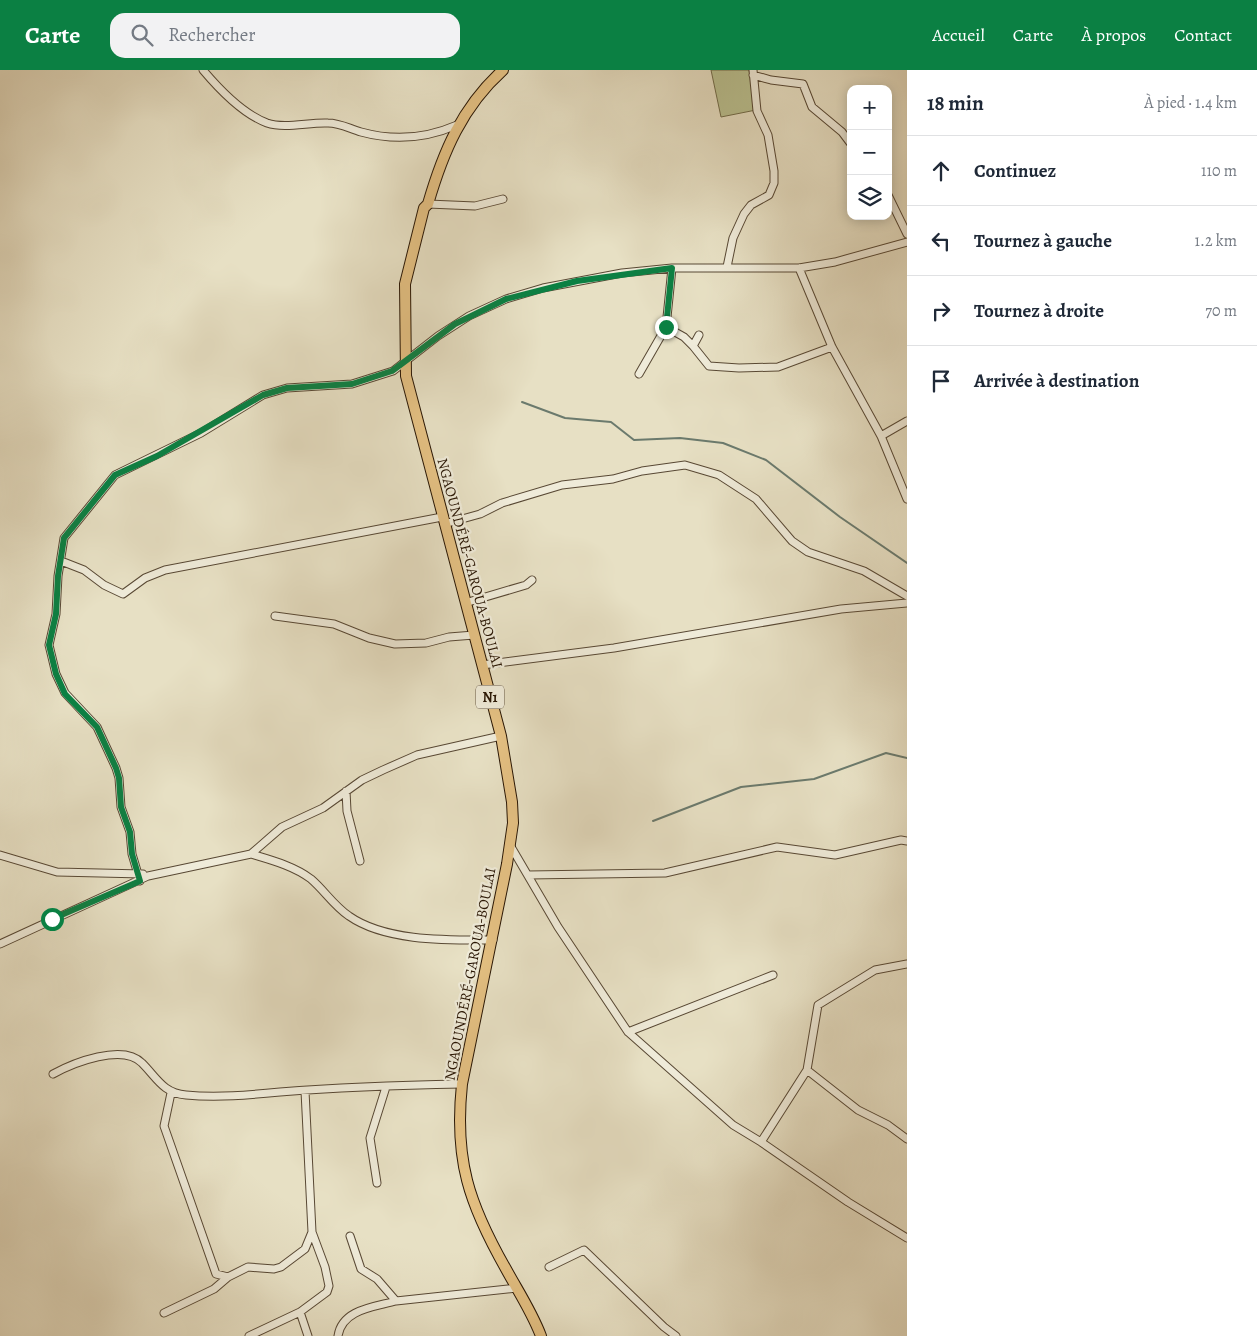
<!DOCTYPE html>
<html lang="fr">
<meta charset="utf-8">
<style>
:root{--surface:#fff;--page:#f2f2f3;--text:#1f2937;--muted:#747a83;--line:#e0e1e3;--accent:#0b8043}
body{margin:0;font-family:Alegreya,serif;background:var(--page);color:var(--text)}
.controls{position:absolute;right:15px;top:15px;display:grid;overflow:hidden;border-radius:10px;box-shadow:0 2px 12px #0003}
.controls button{width:45px;height:45px;display:grid;place-items:center;padding:0;border:0;border-bottom:1px solid var(--line);background:var(--surface);color:var(--text);font:25px sans-serif}
.stop{position:absolute;width:15px;height:15px;margin:-11px;border:4px solid #0b8043;border-radius:50%;background:#fff}
.stop.end{background:#0b8043;border-color:#fff;box-shadow:0 1px 5px #0008}
.list{margin:0;padding:0;list-style:none}
h2{display:flex;justify-content:space-between;align-items:center;height:65px;margin:0;padding:0 20px;font-size:21px}
h2 small{font-size:16px;font-weight:400;color:var(--muted)}
.list li{display:grid;grid-template-columns:32px 1fr auto;gap:15px;align-items:center;box-sizing:border-box;height:70px;padding:0 20px;border-top:1px solid var(--line)}
.list b{display:block;font-size:19px;white-space:nowrap}
.list em{font-size:16px;font-style:normal;color:var(--muted)}
.icon{flex:none;width:28px;height:28px;fill:none;stroke:currentColor;stroke-width:2;stroke-linecap:round;stroke-linejoin:round}
.map{position:relative;flex:none;width:907px;height:1266px;overflow:hidden}
header{display:flex;align-items:center;gap:30px;box-sizing:border-box;height:70px;padding:0 25px;background:var(--accent);color:#fff}
header strong{font-size:24px}
nav{display:flex;gap:28px;margin-inline-start:auto;font-size:18px}
.search{width:350px;height:45px;background:var(--page);display:flex;align-items:center;gap:12px;box-sizing:border-box;padding:0 18px;border-radius:15px;color:var(--muted);font-size:19px}
main{display:flex}
aside{flex:1;background:var(--surface)}
.map>svg:first-child{display:block}
.green{fill:#bac191;stroke:#726c4a}
.lines{fill:none;stroke-linecap:round;stroke-linejoin:round}
.stream{stroke:#6b7a6d;stroke-width:2}
.minor-casing{stroke:#584834;stroke-width:9}
.highway-casing{stroke:#291604;stroke-width:12}
.minor{stroke:#efebd9;stroke-width:7}
.highway{stroke:#e4c082;stroke-width:10}
.route{stroke:#0b8043;stroke-width:6}
.labels{text-anchor:middle;stroke-width:4.5;stroke-linejoin:round;paint-order:stroke}
.shield{fill:#efebd9;stroke:#645644;stroke-width:1}
.shield-label{font-size:14px;font-weight:bold;fill:#291604}
.street-label{font-size:15px;fill:#291604;stroke:#efebd9}
</style>
<header>
<strong>Carte</strong>
<div class="search"><svg class="icon" aria-label="search" viewBox="0 0 24 24"><circle cx="10" cy="10" r="6"/><path d="M15 15l6 6"/></svg>Rechercher</div>
<nav><a>Accueil</a><a>Carte</a><a>À propos</a><a>Contact</a></nav>
</header>
<main>
<div class="map">
<svg width="907" height="1266" viewBox="0 0 907 1266">
<rect width="100%" height="100%" fill="#e7e0c4"/>
<filter id="stains"><feTurbulence type="fractalNoise" baseFrequency=".004" numOctaves="4"/><feColorMatrix values="0 0 0 0 .2 0 0 0 0 .09 0 0 0 0 .02 0 0 0 .5 -.17"/></filter>
<radialGradient id="worn" r=".72"><stop offset=".6" stop-color="#630" stop-opacity="0"/><stop offset="1" stop-color="#630" stop-opacity=".3"/></radialGradient>
<path class="green" d="M 711,0 L 749,0 L 756,40 L 721,47 Z"/>
<g class="lines">
<path class="stream" d="M 522,332 L 565,348 L 611,352 L 634,370 L 680,368 L 723,373 L 766,390 L 840,447 L 907,493
M 653,751 L 741,717 L 814,709 L 886,683 L 907,688"/>
<g class="minor-casing">
<path id="minor" d="M 203,0 C 219,19 243,44 267,53 C 285,59 309,52 328,53 C 340,53 350,59 361,62 C 394,71 425,69 457,55
M 753,5 L 771,10 L 803,14 L 812,37 L 842,62 L 851,74
M 888,125 L 907,164
M 428,134 L 475,136 L 503,129
M 727,197 L 733,168 L 744,144 L 751,135 L 769,125 L 774,113 L 774,101 L 768,65 L 757,41 L 753,0
M 799,198 L 832,277 L 881,366 L 907,429
M 666,257 L 684,267 L 693,276 L 699,265
M 693,276 L 709,296 L 739,298 L 778,297 L 832,277
M 639,304 L 666,257 L 672,198
M 881,366 L 907,351
M 444,454 L 480,444 L 502,433 L 562,415 L 613,409 L 642,401 L 685,395 L 719,405 L 756,429 L 792,471 L 808,482 L 864,501 L 907,526
M 61,491 L 84,500 L 104,515 L 123,524 L 145,508 L 165,500 L 442,447
M 465,533 L 526,515 L 532,510
M 275,546 L 334,554 L 369,568 L 395,574 L 426,573 L 449,567 L 474,565
M 482,595 L 614,578 L 841,539 L 907,533
M 346,721 L 347,741 L 360,791
M 510,775 L 558,857 L 628,962 L 733,1055 L 761,1072 L 848,1132 L 907,1168
M 0,785 L 57,802 L 143,804
M 528,805 L 665,803 L 777,777 L 835,785 L 901,770 L 907,771
M 140,811 L 132,784 L 130,762 L 121,737 L 119,708 L 116,698 L 97,657 L 65,623 L 56,604 L 49,575 L 56,544 L 58,506 L 64,468 L 115,405 L 201,363 L 263,325 L 287,318 L 352,314 L 393,301 L 438,266 L 469,246 L 506,229 L 543,218 L 622,203 L 672,198 L 799,198 L 835,192 L 907,172
M 493,870 C 449,870 386,872 349,846 C 334,836 324,820 311,809 C 294,796 271,790 251,784 L 282,757 L 323,738 L 362,710 L 383,700 L 417,685 L 501,666
M 0,874 L 148,806 L 251,784
M 628,962 L 773,905
M 807,1000 L 858,1040 L 888,1055 L 907,1069
M 53,1004 C 73,993 123,973 142,993 C 157,1008 163,1023 186,1025 C 217,1028 249,1025 280,1022 C 341,1017 402,1015 462,1014
M 305,1021 L 312,1162 L 325,1197 L 329,1216 L 327,1222 L 300,1242 L 308,1266
M 171,1023 L 164,1056 L 216,1204 L 228,1207
M 761,1072 L 807,1000 L 818,935 L 875,900 L 907,894
M 377,1113 L 370,1068 L 386,1017
M 549,1197 L 584,1180 L 664,1257 L 676,1266
M 396,1231 L 517,1218
M 164,1243 L 214,1219 L 228,1207 L 248,1197 L 274,1199 L 281,1197 L 305,1179 L 312,1162
M 249,1266 L 300,1242
M 338,1266 C 342,1239 375,1237 396,1231 L 377,1209 L 361,1199 L 350,1166"/>
</g>
<g class="highway-casing">
<path id="highway" d="M 503,0 C 462,37 443,82 428,134 L 424,138 L 405,214 L 406,306 L 501,666 L 512,732 L 513,753 L 507,794 L 462,1014 C 454,1090 469,1134 506,1199 C 518,1221 532,1242 541,1266"/>
</g>
<use href="#minor" class="minor"/>
<use href="#highway" class="highway"/>
</g>
<g class="lines">
<path class="route" d="M 52,849 L 140,811 L 132,784 L 130,762 L 121,737 L 119,708 L 116,698 L 97,657 L 65,624 L 56,604 L 49,575 L 56,544 L 58,506 L 64,468 L 115,405 L 157,386 L 263,325 L 287,318 L 352,314 L 392,301 L 455,254 L 506,229 L 577,211 L 672,198 L 666,257"/>
</g>
<g class="labels">
<rect class="shield" x="476" y="615.5" width="28" height="23" rx="4"/>
<g class="shield-label">
<text x="490" y="632">N1</text>
</g>
<g class="street-label">
<text transform="translate(470 493) rotate(75)" y="5">NGAOUNDÉRÉ-GAROUA-BOULAI</text>
<text transform="translate(470 904) rotate(-79)" y="5">NGAOUNDÉRÉ-GAROUA-BOULAI</text>
</g>
</g>
<rect width="100%" height="100%" filter="url(#stains)"/>
<rect width="100%" height="100%" fill="url(#worn)"/>
</svg>
<div class="controls">
<button>+</button>
<button>−</button>
<button><svg class="icon" aria-label="layers" viewBox="0 0 24 24"><path d="M12 4l9 5-9 5-9-5zM3 14l9 5 9-5"/></svg></button>
</div>
<div class="stop" style="left:52px;top:849px"></div>
<div class="stop end" style="left:666px;top:257px"></div>
</div>
<aside>
<h2>18 min<small>À pied · 1.4 km</small></h2>
<ul class="list">
<li><svg class="icon" aria-label="ahead" viewBox="0 0 24 24"><path d="M12 20V5M6 11l6-6 6 6"/></svg><div><b>Continuez</b></div><em>110 m</em></li>
<li><svg class="icon" aria-label="left" viewBox="0 0 24 24"><path d="M17 20v-9H6M10 6l-5 5 5 5"/></svg><div><b>Tournez à gauche</b></div><em>1.2 km</em></li>
<li><svg class="icon" aria-label="right" viewBox="0 0 24 24"><path d="M7 20v-9h11M14 6l5 5-5 5"/></svg><div><b>Tournez à droite</b></div><em>70 m</em></li>
<li><svg class="icon" aria-label="arrive" viewBox="0 0 24 24"><path d="M6 21V4h12l-3 4 3 4H6"/></svg><div><b>Arrivée à destination</b></div></li>
</ul>
</aside>
</main>
